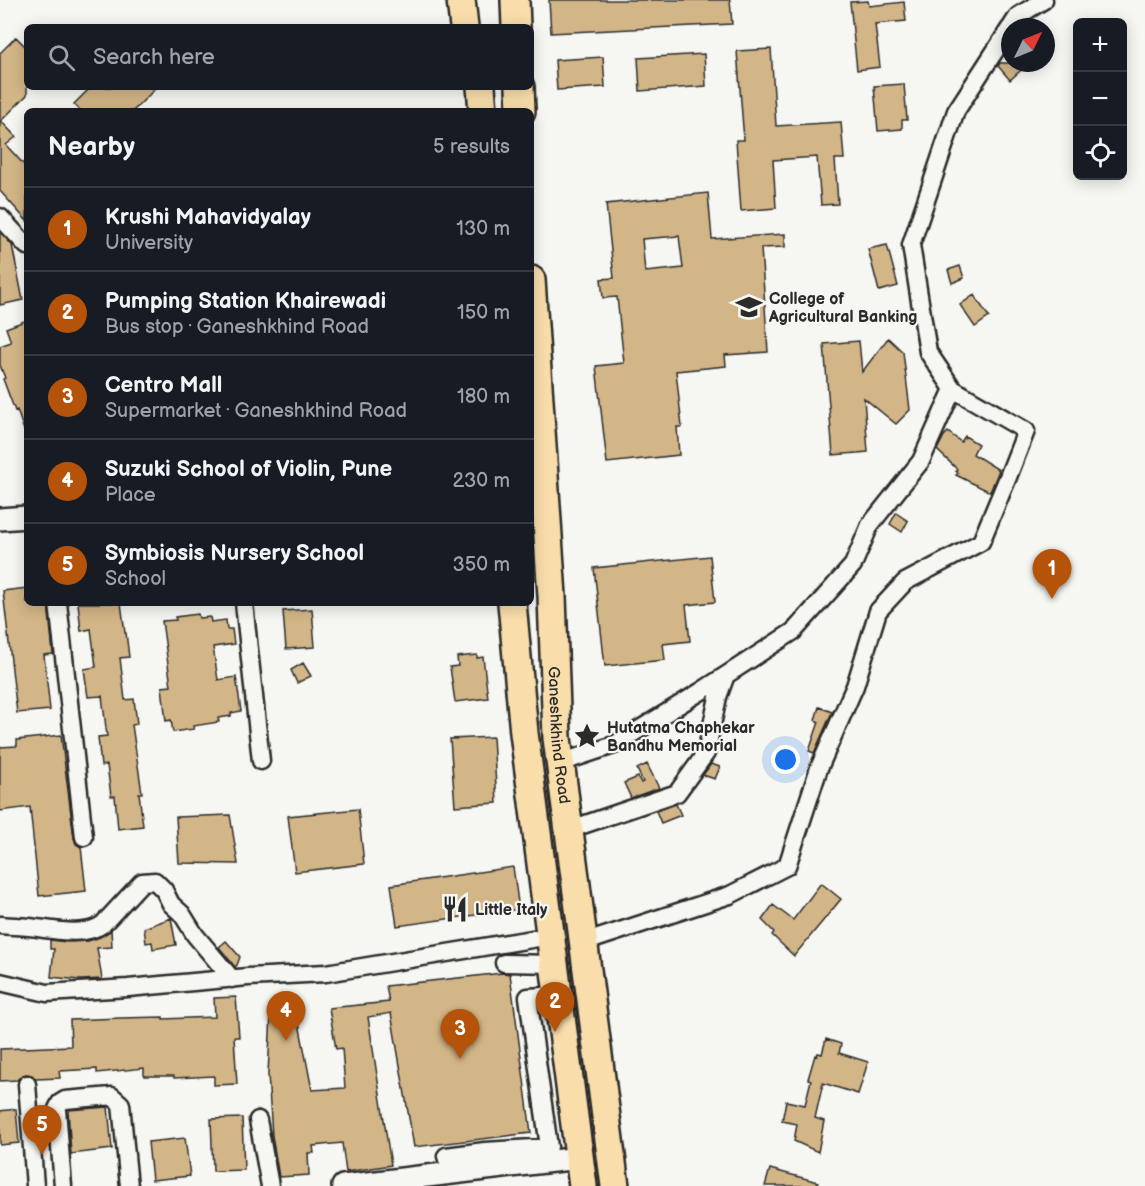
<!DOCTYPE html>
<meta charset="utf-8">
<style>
:root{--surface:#171b24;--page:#242831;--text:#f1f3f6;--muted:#9ea1a6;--line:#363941;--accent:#b45309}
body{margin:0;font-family:"Balsamiq Sans",sans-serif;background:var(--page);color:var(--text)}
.controls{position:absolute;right:18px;top:18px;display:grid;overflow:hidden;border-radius:9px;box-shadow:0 3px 15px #0003}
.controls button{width:54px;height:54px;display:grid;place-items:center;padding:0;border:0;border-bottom:2px solid var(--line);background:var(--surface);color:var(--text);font:30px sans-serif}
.compass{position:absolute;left:1001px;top:18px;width:54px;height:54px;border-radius:50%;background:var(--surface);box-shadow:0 3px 15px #0003;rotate:47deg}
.you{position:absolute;left:786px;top:760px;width:21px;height:21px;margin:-15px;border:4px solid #fff;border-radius:50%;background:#1a73e8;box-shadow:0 0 0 9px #1a73e833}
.badge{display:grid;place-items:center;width:39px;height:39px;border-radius:50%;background:var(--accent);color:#fff;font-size:20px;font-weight:700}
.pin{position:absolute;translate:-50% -50px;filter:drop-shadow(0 2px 3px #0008)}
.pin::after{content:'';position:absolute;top:32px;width:21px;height:18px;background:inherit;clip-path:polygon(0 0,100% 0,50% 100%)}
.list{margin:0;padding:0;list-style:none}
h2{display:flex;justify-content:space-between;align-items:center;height:78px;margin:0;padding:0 24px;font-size:26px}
h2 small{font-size:20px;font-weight:400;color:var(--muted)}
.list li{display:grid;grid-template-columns:39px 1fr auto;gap:18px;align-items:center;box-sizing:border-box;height:84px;padding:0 24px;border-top:2px solid var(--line)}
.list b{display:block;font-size:22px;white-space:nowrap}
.list p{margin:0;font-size:20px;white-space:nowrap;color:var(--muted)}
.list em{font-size:20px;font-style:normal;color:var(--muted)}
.icon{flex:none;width:33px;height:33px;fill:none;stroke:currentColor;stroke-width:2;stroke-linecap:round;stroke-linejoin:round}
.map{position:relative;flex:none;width:1145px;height:1186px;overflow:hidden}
.search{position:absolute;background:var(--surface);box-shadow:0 3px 15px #0003;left:24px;top:24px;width:510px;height:66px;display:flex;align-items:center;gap:15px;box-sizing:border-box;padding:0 21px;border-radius:9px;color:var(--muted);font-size:22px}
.panel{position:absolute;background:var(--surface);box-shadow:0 3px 15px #0003;left:24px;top:108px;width:510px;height:498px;border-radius:9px}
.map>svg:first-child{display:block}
.building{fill:#d3b687;stroke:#2b2b2b;stroke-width:1.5;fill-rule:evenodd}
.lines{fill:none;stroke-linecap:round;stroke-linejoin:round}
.minor-casing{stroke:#2b2b2b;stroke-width:21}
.tertiary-casing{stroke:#2b2b2b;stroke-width:26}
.primary-casing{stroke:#2b2b2b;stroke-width:32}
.minor{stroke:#f6f6f2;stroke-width:16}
.tertiary{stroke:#f6f6f2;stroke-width:21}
.primary{stroke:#f9deab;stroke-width:27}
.labels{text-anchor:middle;stroke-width:4.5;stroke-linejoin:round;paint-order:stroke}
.poi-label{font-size:16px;font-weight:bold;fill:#2b2b2b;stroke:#f6f6f2;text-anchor:start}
.street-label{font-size:16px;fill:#2b2b2b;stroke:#f6f6f2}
</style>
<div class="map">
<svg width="1145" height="1186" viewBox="0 0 1145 1186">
<rect width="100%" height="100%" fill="#f6f6f2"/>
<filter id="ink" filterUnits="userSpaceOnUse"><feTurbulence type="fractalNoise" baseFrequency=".0167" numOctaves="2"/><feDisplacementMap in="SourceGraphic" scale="12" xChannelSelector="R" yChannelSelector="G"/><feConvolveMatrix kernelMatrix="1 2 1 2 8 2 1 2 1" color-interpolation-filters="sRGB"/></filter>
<g filter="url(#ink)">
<path class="building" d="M 549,0 L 730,0 L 732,24 L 551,33 Z
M 868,1 L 869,6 L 904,2 L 906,21 L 875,24 L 880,67 L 857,70 L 850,2 Z
M 16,37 L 27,48 L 27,95 L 1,121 L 16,137 L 6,145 L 27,168 L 27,221 L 0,191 L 0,53 Z
M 771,49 L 776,126 L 841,122 L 844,159 L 835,159 L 838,204 L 821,205 L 817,157 L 773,160 L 776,208 L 741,211 L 736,140 L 744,140 L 737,51 Z
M 704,54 L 706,86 L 640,91 L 638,58 Z
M 603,57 L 605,87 L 557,90 L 555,60 Z
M 1000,63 L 1029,63 L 1010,80 L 998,66 Z
M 904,84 L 907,120 L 902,120 L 902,129 L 878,131 L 874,86 Z
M 91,87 L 157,87 L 133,111 L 81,111 L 74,104 Z
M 708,193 L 712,239 L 785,234 L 785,247 L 761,248 L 768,352 L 725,355 L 726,366 L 676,371 L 682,427 L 677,427 L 679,455 L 607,463 L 596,366 L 624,363 L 617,297 L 603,298 L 601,279 L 614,278 L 606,204 ZM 679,236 L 683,268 L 645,272 L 642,239 Z
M 0,232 L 12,245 L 23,300 L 0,305 Z
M 887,245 L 898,286 L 879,291 L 868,249 Z
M 960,266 L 964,278 L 952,283 L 948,270 Z
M 974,295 L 989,317 L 975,327 L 960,305 Z
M 27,320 L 27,433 L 25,433 L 17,410 L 15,411 L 3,379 L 5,378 L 0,365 L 0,346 L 11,342 L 6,328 Z
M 888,338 L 903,352 L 910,410 L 896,424 L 864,398 L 868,452 L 833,455 L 824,344 L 859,341 L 862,372 Z
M 948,432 L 961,442 L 965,436 L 978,444 L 973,454 L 999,470 L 990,492 L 956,475 L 958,473 L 956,471 L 957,469 L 937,450 L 944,436 Z
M 896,513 L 908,521 L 902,532 L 890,524 Z
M 710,556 L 715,602 L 686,605 L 690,641 L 663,644 L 665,660 L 605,666 L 594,568 Z
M 27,588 L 27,603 L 48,603 L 53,654 L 44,655 L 50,710 L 17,713 L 3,591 Z
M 78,603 L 121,603 L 125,633 L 126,633 L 129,657 L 120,658 L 125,700 L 134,699 L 137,724 L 132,725 L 142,793 L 139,793 L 143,826 L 118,829 L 115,796 L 111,796 L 107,765 L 101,766 L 98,737 L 107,736 L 102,696 L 88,697 L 84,669 L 96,667 L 91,629 L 81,631 Z
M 312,609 L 315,647 L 286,649 L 283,611 Z
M 198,614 L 199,618 L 210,617 L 211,622 L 226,620 L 227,629 L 232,629 L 234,644 L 213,647 L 218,680 L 236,677 L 241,711 L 231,713 L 231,716 L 218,718 L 219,722 L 193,726 L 194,729 L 173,732 L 171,720 L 166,721 L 162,687 L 171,686 L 162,621 L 176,620 L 175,617 Z
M 477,655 L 477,658 L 483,657 L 488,698 L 455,702 L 450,667 L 458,666 L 457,657 Z
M 303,663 L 311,676 L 297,683 L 291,670 Z
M 819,707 L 832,712 L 814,753 L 809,751 L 819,722 L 815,720 Z
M 61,735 L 74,838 L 76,844 L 81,847 L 86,891 L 39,896 L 30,807 L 0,811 L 0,747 L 17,746 L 17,740 Z
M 493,737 L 497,803 L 455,806 L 450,739 Z
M 647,764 L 659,788 L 631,798 L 624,783 L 638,777 L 641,783 L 643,782 L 637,769 Z
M 711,764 L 720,767 L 715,779 L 703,775 Z
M 676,804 L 681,815 L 661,823 L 656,811 Z
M 358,809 L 364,864 L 295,872 L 288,816 Z
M 230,815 L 238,864 L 179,863 L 176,817 Z
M 513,867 L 519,909 L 397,926 L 391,885 Z
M 821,883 L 841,899 L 794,956 L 772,935 L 774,932 L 762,920 L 773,905 L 793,920 Z
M 171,918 L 176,945 L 153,949 L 152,942 L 146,943 L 144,928 Z
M 111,930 L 112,947 L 97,948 L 102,979 L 80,980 L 51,977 L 54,949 L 50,949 L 50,940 L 67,942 L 88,941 L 100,937 Z
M 226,941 L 240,957 L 237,965 L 235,967 L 219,947 Z
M 503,973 L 510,974 L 531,1133 L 414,1147 L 391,1013 L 368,1017 L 391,1165 L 346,1172 L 342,1143 L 313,1146 L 314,1153 L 308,1153 L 309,1175 L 279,1177 L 272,1136 L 268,1074 L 271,1014 L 297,1013 L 312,1090 L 345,1088 L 342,1048 L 336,1049 L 329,1008 L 389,1002 L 386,986 Z
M 236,997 L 239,1037 L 234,1037 L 237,1084 L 214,1085 L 214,1076 L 174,1078 L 174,1076 L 144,1076 L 144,1068 L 97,1073 L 97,1069 L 59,1071 L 60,1078 L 36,1079 L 32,1075 L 26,1074 L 21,1076 L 17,1080 L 0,1081 L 0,1049 L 71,1046 L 70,1020 L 121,1018 L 163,1017 L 163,1019 L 215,1017 L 214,998 Z
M 826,1039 L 841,1044 L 839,1053 L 868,1062 L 858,1094 L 823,1083 L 815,1118 L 824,1121 L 818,1152 L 794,1141 L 797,1124 L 782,1121 L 786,1101 L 805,1105 L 811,1080 L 808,1079 L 815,1055 L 817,1056 L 818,1053 L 822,1054 Z
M 108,1107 L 112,1149 L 71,1154 L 68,1110 Z
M 16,1109 L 19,1143 L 0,1145 L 0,1111 Z
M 242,1118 L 244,1170 L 213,1171 L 211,1119 Z
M 185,1138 L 190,1176 L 152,1180 L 148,1142 Z
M 770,1169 L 818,1182 L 817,1186 L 765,1186 Z"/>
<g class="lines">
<g class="minor-casing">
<path id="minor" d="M 1011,27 L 1018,16 L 1044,0
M 0,217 L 27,246
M 58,603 L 84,837
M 244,603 L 261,761
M 560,763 L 614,745 L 700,692 L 794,631 L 853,565 L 870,525 L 921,461 L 953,389 L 928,352 L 911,245 L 956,111 L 1010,28
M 568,830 L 677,793 L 706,753 L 718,697 L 726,675
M 0,925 C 9,926 19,926 29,927 C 50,929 85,938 103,924 L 142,882 L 155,881 L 164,890 L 171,904 L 182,914 L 195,935 L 232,979
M 583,943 L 730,895 L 787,866 L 819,768 L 855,686 L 878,611 L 905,582 L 981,542 L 1008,477 L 1026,431 L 953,389
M 504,963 L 554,964
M 0,982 L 47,993 L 128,988 L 248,977 L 326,973 L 550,936
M 27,1084 L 35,1186
M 258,1120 L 270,1186
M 451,1173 L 446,1156 L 485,1151 L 549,1147 L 528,997 L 558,995
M 63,1186 L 57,1109 L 60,1103 L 65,1100 L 112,1096 L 121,1104 L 129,1186"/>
</g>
<g class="tertiary-casing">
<path id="tertiary" d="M 0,519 L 27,517
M 343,1186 L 579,1158"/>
</g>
<g class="primary-casing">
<g id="primary">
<path d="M 461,0 L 464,27"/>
<path d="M 515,0 L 516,27"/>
<path d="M 481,87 L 483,111"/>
<path d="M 520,87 L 521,111"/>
<path id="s1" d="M 531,280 L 552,596 L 557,738 L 615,1186"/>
<path d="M 512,603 L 524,733 L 583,1186"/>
</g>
</g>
<use href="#minor" class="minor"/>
<use href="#tertiary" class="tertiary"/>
<use href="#primary" class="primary"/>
</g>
</g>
<defs>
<g id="university-bare" transform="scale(2.07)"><path d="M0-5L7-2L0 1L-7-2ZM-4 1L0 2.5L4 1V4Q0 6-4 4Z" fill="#2b2b2b" stroke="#f6f6f2" stroke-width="2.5" paint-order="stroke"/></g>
<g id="sight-bare" transform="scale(2.07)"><path d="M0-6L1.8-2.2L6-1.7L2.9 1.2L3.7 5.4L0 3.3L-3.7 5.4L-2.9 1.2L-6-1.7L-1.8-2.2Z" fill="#2b2b2b" stroke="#f6f6f2" stroke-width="2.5" paint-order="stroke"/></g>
<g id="restaurant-bare" transform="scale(2.07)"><path d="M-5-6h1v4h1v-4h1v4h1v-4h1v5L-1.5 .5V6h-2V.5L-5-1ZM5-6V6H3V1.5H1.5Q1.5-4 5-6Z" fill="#2b2b2b" stroke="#f6f6f2" stroke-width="2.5" paint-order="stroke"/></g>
</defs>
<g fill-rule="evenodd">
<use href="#university-bare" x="749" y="307"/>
<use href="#sight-bare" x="587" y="736"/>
<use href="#restaurant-bare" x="455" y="909"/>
</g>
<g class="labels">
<g class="poi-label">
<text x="769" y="304">College of<tspan x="769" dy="18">Agricultural Banking</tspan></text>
<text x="607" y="733">Hutatma Chaphekar<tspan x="607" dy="18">Bandhu Memorial</tspan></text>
<text x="475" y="915">Little Italy</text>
</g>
<g class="street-label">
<text dy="6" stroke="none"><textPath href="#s1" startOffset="456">Ganeshkhind Road</textPath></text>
</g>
</g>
</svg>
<div class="controls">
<button>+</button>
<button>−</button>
<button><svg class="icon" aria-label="locate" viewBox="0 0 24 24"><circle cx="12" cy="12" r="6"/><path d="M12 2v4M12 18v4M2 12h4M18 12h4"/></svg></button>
</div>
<svg class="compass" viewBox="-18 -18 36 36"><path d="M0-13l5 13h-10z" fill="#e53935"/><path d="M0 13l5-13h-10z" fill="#9ea1a6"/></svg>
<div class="you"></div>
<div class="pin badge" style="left:1052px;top:599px">1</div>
<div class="pin badge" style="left:555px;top:1032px">2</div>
<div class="pin badge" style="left:460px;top:1059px">3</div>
<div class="pin badge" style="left:286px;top:1041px">4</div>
<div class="pin badge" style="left:42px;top:1155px">5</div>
<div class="search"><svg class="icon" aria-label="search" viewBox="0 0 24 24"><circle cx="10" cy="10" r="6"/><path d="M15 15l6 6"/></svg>Search here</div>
<section class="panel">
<h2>Nearby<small>5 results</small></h2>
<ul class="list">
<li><span class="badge">1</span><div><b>Krushi Mahavidyalay</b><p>University</p></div><em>130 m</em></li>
<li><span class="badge">2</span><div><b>Pumping Station Khairewadi</b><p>Bus stop · Ganeshkhind Road</p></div><em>150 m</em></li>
<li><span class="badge">3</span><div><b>Centro Mall</b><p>Supermarket · Ganeshkhind Road</p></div><em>180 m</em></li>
<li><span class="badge">4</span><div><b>Suzuki School of Violin, Pune</b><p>Place</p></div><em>230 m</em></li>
<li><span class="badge">5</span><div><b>Symbiosis Nursery School</b><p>School</p></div><em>350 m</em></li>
</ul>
</section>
</div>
